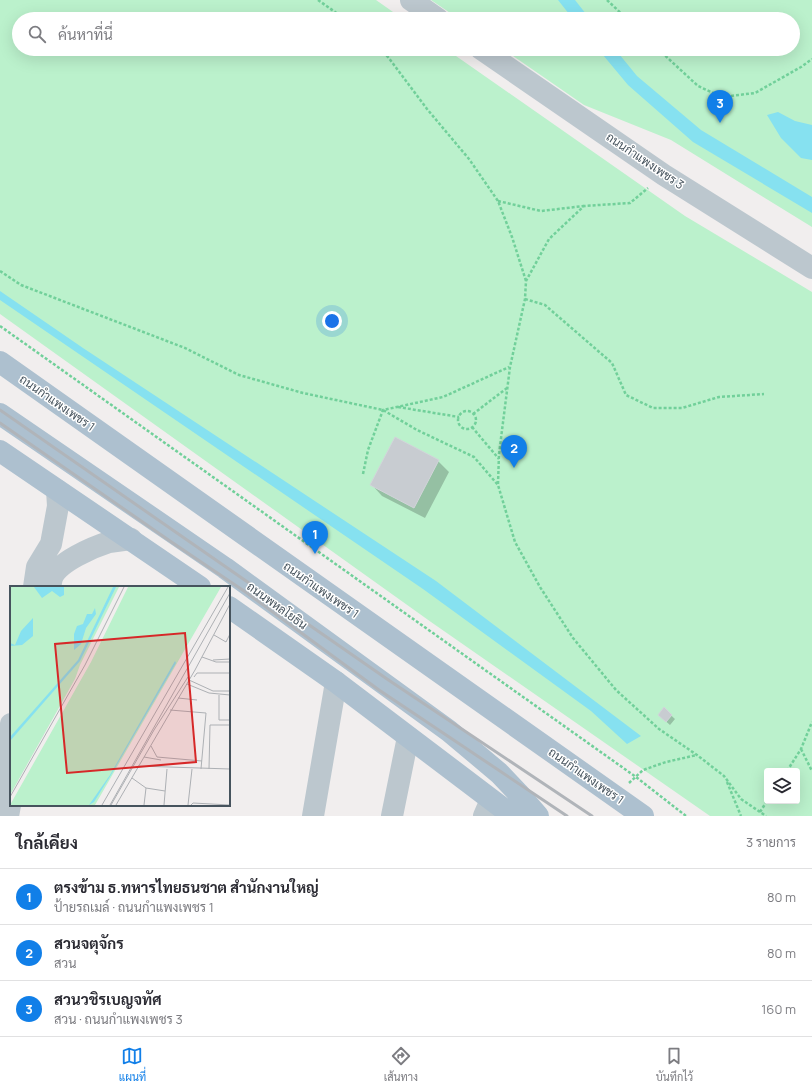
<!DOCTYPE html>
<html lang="th">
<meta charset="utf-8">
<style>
:root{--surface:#fff;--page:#f2f2f3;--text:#2b2b33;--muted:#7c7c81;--line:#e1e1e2;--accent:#117fe8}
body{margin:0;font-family:Manrope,Sarabun,sans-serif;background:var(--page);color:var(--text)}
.controls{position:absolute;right:12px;bottom:12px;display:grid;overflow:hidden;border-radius:4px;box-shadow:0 4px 16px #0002}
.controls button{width:36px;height:36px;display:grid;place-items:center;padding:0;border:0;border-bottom:1px solid var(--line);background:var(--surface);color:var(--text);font:20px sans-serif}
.you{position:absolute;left:332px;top:321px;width:14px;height:14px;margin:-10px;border:3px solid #fff;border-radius:50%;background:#1a73e8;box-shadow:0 0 0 6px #1a73e833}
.badge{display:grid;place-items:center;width:26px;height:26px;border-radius:50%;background:var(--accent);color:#fff;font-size:13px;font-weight:700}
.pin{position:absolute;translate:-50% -33px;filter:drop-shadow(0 1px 2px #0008)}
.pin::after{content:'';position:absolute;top:21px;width:14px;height:12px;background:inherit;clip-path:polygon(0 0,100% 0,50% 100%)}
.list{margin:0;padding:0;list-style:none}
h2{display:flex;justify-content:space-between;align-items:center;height:52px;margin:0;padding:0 16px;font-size:17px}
h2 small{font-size:13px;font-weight:400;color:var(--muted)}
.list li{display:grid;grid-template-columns:26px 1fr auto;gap:12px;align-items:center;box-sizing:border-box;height:56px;padding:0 16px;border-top:1px solid var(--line)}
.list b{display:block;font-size:15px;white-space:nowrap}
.list p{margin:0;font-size:13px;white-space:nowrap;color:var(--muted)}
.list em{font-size:13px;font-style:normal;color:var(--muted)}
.icon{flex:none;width:22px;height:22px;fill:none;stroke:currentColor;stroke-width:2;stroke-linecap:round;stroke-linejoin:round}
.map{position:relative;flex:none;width:812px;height:816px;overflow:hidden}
.search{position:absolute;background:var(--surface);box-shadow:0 4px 16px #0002;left:12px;right:12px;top:12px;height:44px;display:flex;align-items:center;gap:10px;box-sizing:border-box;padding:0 14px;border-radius:22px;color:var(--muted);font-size:15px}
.sheet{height:220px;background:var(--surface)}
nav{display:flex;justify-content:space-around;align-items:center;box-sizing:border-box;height:56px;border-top:1px solid var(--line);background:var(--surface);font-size:11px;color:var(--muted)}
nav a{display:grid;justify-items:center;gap:2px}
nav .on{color:var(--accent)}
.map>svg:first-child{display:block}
.green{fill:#bbf1cc;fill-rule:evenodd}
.water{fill:#86e1f0}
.shadow{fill:#0003}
.building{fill:#c8ccd1;stroke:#d2d5da}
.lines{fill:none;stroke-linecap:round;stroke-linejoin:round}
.path{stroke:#71d09a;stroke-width:2.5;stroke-dasharray:3 2;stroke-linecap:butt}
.minor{stroke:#bcc7ce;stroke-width:22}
.major{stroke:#adc0cf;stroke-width:22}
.rail{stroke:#b0b4b9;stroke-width:3}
.labels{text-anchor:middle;stroke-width:3;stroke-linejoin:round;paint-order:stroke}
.street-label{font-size:12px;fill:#46535d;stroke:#fff}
.inset-road{fill:none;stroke:#adb0b4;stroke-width:1}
.view{fill:#d62828;fill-opacity:0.15;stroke:#d62828;stroke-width:2}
.inset-edge{fill:none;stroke:#46535d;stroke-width:2}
</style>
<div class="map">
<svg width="812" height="816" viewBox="0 0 812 816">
<rect width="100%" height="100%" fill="#f1eeee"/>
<path class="green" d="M 0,0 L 376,0 L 403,19 L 19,19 L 19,49 L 446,49 L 685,216 L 812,292 L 812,816 L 710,816 L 431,622 L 0,314 ZM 767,771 L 797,771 L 797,801 L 767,801 Z
M 431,0 L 812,0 L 812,227 L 671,140 L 584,105 L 503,49 L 793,49 L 793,19 L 459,19 Z"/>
<path class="water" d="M 558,0 L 575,0 L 590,19 L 573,19 Z
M 598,49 L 615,49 L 637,76 L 701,130 L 812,197 L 812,213 L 693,142 L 628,85 Z
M 778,112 L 795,121 L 812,125 L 812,160 L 801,158 L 781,138 L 767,115 Z
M 0,291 L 83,348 L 436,581 L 641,736 L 627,744 L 591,711 L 423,589 L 0,300 Z"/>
<path class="shadow" d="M 438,461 L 449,472 L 425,518 L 382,496 L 372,485 Z
M 664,709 L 675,719 L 670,725 L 662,718 Z"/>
<path class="building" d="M 395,437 L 439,460 L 414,508 L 370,485 Z
M 664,707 L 672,715 L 666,722 L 658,715 Z"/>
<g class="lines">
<path class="path" d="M 318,0 L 345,19
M 607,0 L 627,19
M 379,49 L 388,57 L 427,109 L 469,159 L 498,201 L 512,237 L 526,281
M 658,49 L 698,86 L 722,97 L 755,93 L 801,67 L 812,59
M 498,201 L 541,211 L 584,206
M 0,271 L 21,285 L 185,348 L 239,375 L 303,393 L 383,410 L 417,430 L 474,457 L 498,485 L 515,542 L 540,587 L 573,638 L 616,690 L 659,729 L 697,755 L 724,776 L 741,799 L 766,816
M 525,299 L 545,305 L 612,363 L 626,395 L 653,408 L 682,408 L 719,397 L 764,394
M 0,326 L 636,777 L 686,816
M 398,407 L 459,417
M458 420a9 9 0 1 1 18 0a9 9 0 1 1-18 0Z
M 473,414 L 507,388
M 472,427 L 499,459
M 363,474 L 368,450 L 383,410 L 443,397 L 509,367
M 498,484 L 499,454 L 510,367 L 525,299 L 526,281 L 549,239 L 584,206 L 630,203 L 648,188
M 801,749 L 812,771
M 787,771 L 801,749 L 812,722
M 727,782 L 741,816
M 629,783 L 643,770 L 666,762 L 697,755
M 760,812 L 767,801"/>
<path class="minor" d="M 411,0 L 438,19
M 481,49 L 664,175 L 812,268
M 34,587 L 37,567 L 51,544 L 58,506 L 57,490
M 50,587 C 51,584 51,581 52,578 C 58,562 93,547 109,542 C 116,541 124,540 131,539
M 0,790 L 11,724
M 8,816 L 11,800
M 313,816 L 336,682
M 392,816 L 408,737
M 484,816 L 491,800"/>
<path class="major" d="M 0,362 L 643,816
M 0,414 L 225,568 L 449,731 L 499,773 L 518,793 L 538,816
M 0,451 L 200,587
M 229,607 L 336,682 L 513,816"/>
<path class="rail" d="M 0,410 L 387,679 L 592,816
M 0,423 L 170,541 L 247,593 L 379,690 L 567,816"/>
</g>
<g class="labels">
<g class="street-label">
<text transform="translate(645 161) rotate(34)" y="4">ถนนกำแพงเพชร 3</text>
<text transform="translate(57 403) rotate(35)" y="4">ถนนกำแพงเพชร 1</text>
<text transform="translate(321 590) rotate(35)" y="4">ถนนกำแพงเพชร 1</text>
<text transform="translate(277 606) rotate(36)" y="4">ถนนพหลโยธิน</text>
<text transform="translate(586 776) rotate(35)" y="4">ถนนกำแพงเพชร 1</text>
</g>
</g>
<g transform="translate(10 586)">
<rect width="220" height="220" fill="#f1eeee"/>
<path d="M 0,1 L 109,1 L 70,79 L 65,93 L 0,209 ZM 118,1 L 211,1 L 85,219 L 0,219 L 81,76 Z" fill="#bbf1cc"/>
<path d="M 24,1 L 54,1 L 54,9 L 50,11 L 42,5 L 32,12 ZM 103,1 L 106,1 L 70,75 L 0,155 L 0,151 L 68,74 ZM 85,22 L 86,28 L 76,42 L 71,58 L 64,64 L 64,48 L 67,40 L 73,38 L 77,28 L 82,28 ZM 23,32 L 23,50 L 12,59 L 0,60 L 0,57 L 5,59 L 11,45 ZM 165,75 L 166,77 L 101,189 L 84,216 L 79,219 L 100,189 Z" fill="#86e1f0"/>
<path class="inset-road" d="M 204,49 L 216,56 L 220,48M 192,71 L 206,76 L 220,76M 203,74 L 220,73M 184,91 L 187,87 L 220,87M 179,94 L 203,105 L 220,105M 177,98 L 199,107 L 220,109M 209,109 L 209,134 L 220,134M 168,112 L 187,114M 160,124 L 196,127 L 191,183M 141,160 L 147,171 L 192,175M 134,171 L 151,174M 128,180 L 220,183M 199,183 L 200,139 L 220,139M 122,192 L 136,202M 0,211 L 75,79 L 114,1M 92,219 L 218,1M 100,219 L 220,7M 101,219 L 144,144 L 178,91M 106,219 L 185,84 L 220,18M 134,219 L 136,202 L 155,205M 154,219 L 157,183M 178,219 L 182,183M 181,219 L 183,217 L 220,219"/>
<path class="view" d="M 175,47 L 186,176 L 57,187 L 45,58 Z"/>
<rect width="220" height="220" class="inset-edge"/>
</g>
</svg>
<div class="controls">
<button><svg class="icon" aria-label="layers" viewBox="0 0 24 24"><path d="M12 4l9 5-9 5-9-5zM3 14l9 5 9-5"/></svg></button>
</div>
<div class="you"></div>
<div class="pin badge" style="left:315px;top:554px">1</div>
<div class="pin badge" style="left:514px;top:468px">2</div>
<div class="pin badge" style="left:720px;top:123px">3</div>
<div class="search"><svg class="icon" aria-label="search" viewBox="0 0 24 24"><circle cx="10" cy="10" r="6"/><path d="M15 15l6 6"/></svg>ค้นหาที่นี่</div>
</div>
<section class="sheet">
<h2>ใกล้เคียง<small>3 รายการ</small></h2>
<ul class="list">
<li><span class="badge">1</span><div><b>ตรงข้าม ธ.ทหารไทยธนชาต สำนักงานใหญ่</b><p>ป้ายรถเมล์ · ถนนกำแพงเพชร 1</p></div><em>80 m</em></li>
<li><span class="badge">2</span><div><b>สวนจตุจักร</b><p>สวน</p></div><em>80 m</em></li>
<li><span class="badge">3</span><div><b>สวนวชิรเบญจทัศ</b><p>สวน · ถนนกำแพงเพชร 3</p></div><em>160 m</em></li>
</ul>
</section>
<nav>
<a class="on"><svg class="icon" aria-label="map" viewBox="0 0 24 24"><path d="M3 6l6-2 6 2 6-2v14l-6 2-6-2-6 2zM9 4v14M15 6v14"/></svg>แผนที่</a>
<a><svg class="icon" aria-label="directions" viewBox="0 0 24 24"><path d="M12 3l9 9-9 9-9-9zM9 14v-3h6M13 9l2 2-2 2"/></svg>เส้นทาง</a>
<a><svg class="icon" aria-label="saved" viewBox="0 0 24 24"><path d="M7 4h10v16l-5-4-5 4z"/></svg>บันทึกไว้</a>
</nav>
